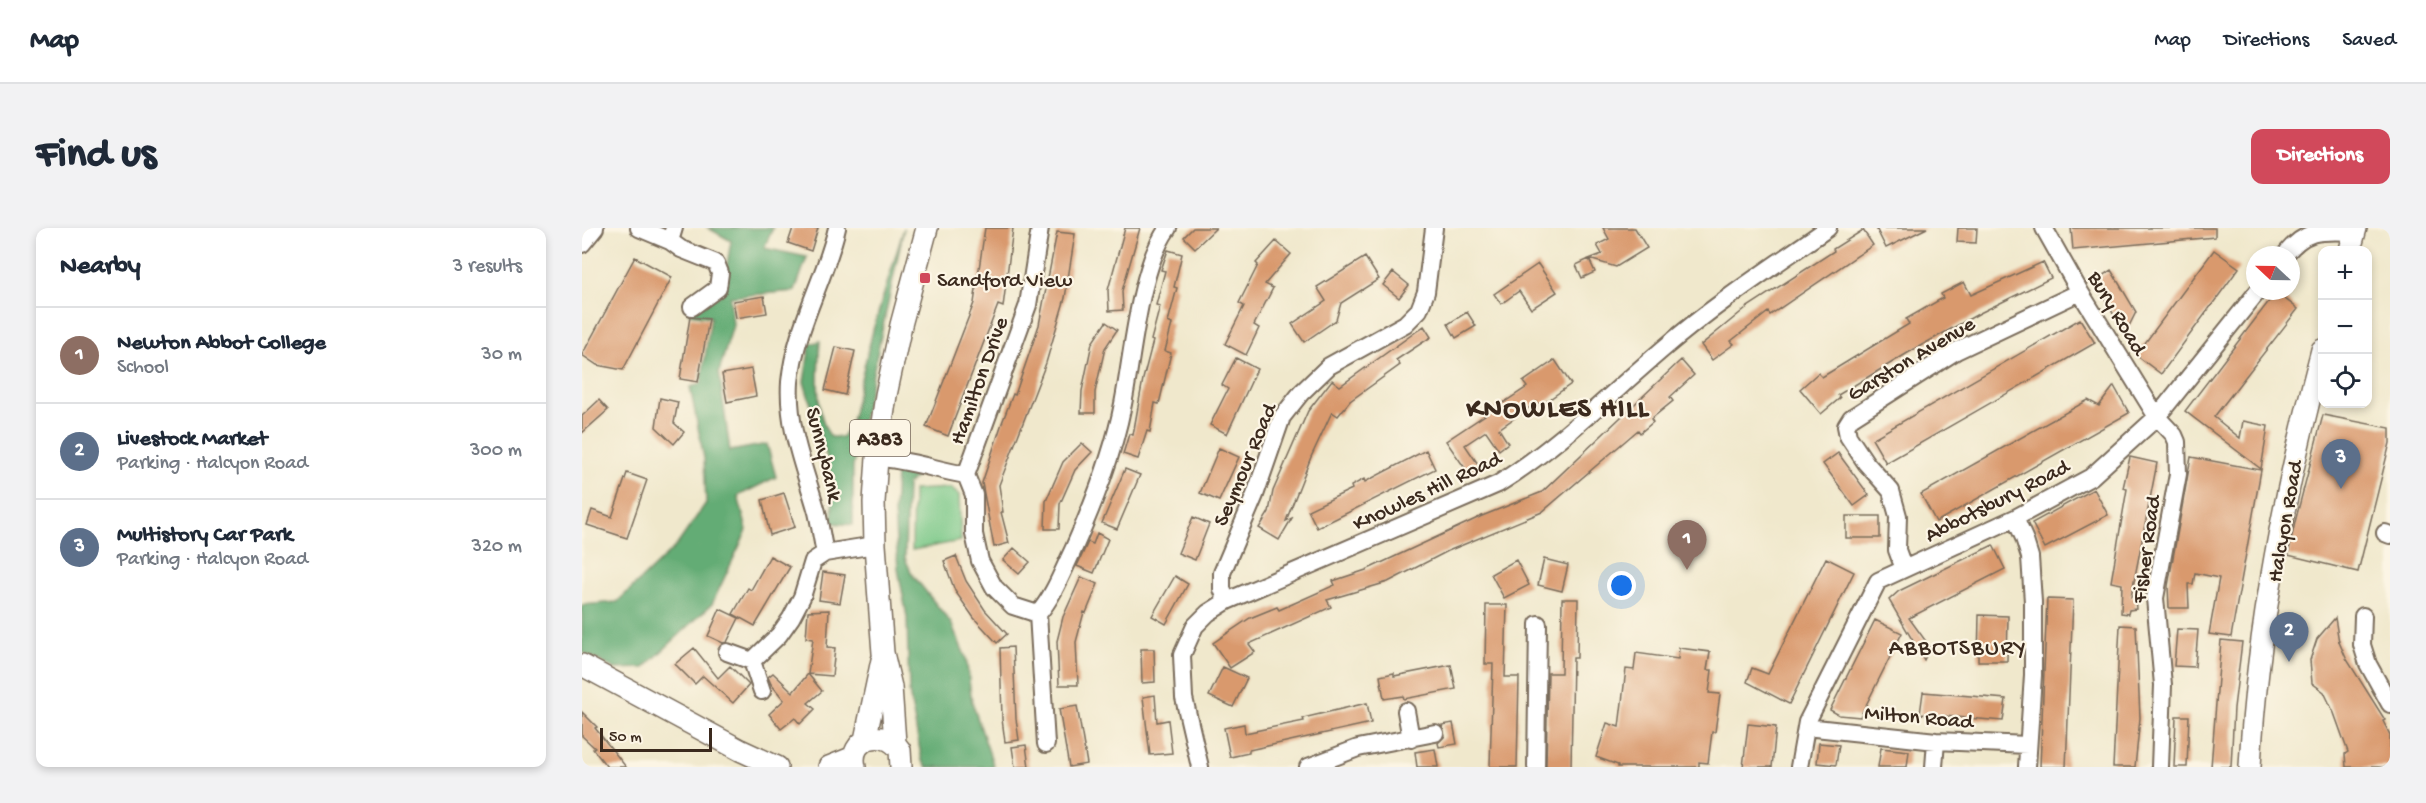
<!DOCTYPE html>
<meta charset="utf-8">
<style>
:root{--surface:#fff;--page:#f2f2f3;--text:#1f2937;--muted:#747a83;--line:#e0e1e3;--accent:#d1495b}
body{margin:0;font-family:"Gochi Hand",sans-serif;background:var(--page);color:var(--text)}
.controls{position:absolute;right:18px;top:18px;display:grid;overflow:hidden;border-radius:12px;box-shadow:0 3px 9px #0003}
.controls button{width:54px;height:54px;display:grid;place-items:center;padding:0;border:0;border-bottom:2px solid var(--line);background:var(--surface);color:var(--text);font:30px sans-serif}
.compass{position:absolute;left:1664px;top:18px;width:54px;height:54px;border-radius:50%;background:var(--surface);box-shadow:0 3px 9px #0003;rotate:292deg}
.scale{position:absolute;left:18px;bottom:15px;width:112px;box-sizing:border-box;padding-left:6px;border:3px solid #3b2a1e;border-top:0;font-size:16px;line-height:21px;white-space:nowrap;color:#3b2a1e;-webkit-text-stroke:4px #fcf5e5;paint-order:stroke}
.you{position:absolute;left:1040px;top:358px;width:21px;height:21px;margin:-15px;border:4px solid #fff;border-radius:50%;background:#1a73e8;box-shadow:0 0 0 9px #1a73e833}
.badge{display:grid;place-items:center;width:39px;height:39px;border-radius:50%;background:var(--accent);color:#fff;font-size:20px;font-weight:700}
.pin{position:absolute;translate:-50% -50px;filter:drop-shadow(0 2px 3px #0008)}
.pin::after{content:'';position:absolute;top:32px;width:21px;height:18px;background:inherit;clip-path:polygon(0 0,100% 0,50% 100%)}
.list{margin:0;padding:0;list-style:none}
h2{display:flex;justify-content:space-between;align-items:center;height:78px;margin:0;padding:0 24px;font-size:26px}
h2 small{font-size:20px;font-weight:400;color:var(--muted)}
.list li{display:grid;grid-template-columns:39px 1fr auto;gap:18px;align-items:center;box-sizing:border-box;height:96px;padding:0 24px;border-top:2px solid var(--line)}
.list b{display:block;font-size:22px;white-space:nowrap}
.list p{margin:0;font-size:20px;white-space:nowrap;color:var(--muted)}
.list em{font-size:20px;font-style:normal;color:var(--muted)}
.icon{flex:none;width:33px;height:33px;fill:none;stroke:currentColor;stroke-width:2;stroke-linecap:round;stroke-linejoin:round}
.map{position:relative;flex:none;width:1808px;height:539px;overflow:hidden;border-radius:12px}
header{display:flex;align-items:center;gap:36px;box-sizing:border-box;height:84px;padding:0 30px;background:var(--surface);border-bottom:2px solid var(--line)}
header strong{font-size:28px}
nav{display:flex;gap:33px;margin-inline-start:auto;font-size:21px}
.intro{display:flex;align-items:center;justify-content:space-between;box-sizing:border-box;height:144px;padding:0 36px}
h1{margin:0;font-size:42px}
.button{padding:15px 27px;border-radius:12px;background:var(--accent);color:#fff;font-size:21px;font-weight:700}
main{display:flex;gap:36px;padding:0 36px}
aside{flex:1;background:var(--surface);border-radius:12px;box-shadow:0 3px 9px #0003}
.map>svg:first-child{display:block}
.green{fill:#7ac888;stroke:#5a7953;stroke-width:1.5}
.forest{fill:#63ac74;stroke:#4f6b49;stroke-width:1.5}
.building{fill:#d9996d}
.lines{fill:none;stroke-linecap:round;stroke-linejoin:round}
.minor-casing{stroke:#7a6c5b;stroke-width:20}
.major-casing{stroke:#7a6c5b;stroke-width:24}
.minor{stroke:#fff;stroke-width:16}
.major{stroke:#fff;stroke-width:21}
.poi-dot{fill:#d1495b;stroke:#fcf5e5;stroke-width:2}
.labels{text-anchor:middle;stroke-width:4.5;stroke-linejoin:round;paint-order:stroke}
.shield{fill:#fcf5e5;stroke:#75675a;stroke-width:1.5}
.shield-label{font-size:21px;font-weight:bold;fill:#3b2a1e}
.poi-label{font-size:22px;fill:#3b2a1e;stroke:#fcf5e5;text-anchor:start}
.street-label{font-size:22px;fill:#3b2a1e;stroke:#fcf5e5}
.neighbourhood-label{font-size:24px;letter-spacing:1.5px;fill:#3b2a1e;stroke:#fcf5e5}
.district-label{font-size:28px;font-weight:bold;letter-spacing:1.5px;fill:#3b2a1e;stroke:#fcf5e5}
</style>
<header>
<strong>Map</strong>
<nav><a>Map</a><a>Directions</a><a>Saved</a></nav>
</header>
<div class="intro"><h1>Find us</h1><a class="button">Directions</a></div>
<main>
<aside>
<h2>Nearby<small>3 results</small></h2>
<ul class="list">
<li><span class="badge" style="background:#8d6e63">1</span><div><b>Newton Abbot College</b><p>School</p></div><em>30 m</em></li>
<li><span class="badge" style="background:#5c6f8a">2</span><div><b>Livestock Market</b><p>Parking · Halcyon Road</p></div><em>300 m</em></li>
<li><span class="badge" style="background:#5c6f8a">3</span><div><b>Multistory Car Park</b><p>Parking · Halcyon Road</p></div><em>320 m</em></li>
</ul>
</aside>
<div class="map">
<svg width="1808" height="539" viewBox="0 0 1808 539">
<rect width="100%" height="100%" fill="#fcf5e5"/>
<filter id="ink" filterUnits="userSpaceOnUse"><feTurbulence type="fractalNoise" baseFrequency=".0167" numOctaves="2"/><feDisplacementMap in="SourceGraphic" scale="12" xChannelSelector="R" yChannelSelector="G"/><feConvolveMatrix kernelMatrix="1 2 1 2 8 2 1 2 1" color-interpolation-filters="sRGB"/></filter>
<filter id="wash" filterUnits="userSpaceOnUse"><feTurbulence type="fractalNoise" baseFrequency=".008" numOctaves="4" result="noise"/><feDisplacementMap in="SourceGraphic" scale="24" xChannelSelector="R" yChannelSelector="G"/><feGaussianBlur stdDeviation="1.35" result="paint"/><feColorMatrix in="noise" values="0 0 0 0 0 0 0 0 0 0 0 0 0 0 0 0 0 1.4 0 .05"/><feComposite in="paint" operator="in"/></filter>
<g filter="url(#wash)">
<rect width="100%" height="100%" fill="#f0e8cc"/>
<path class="green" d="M 368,260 L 377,267 L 379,313 L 330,322 L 331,262 Z"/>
<path class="forest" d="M 126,0 L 191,0 L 182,20 L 225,29 L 213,63 L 148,69 L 151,97 L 137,144 L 148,223 L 185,216 L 194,249 L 156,268 L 165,302 L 130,376 L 62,440 L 33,441 L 0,424 L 0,377 L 35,374 L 95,317 L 124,275 L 122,230 L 108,159 L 119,156 L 129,89 L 107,86 L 140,66 L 149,13 Z
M 322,0 L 271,239 L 271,297 L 250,295 L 251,262 L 245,230 L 222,154 L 228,116 L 238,113 C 236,139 232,188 249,209 L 260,209 L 268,197 L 291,102 Z
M 314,245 L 335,249 L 325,256 L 323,330 L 330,346 L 369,395 L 384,430 L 390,474 L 412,539 L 345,539 L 340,533 L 327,464 L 325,389 L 316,341 L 312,285 Z"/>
<g id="blocks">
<path class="building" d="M 211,0 L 236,0 L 229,23 L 206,15 Z
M 403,0 L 431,0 L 421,79 L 416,77 L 366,208 L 344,199 L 392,75 Z
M 543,0 L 558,0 L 540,63 L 541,82 L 527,83 L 526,62 Z
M 611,0 L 634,0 L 613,20 L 602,9 Z
M 1021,0 L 1053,0 L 1065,20 L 1034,39 L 1007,31 L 1020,26 L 1015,17 L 1027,11 Z
M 1294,0 L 1345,0 L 1304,20 Z
M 1376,0 L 1395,0 L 1394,15 L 1375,14 Z
M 1489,0 L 1633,0 L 1633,9 L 1491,22 Z
M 1281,2 L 1291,17 L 1188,87 L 1186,84 L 1149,113 L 1152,116 L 1130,132 L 1119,117 L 1164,80 L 1252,23 L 1251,21 Z
M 475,4 L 493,6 L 483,70 L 464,135 L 417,257 L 421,284 L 419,284 L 427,315 L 412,319 L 400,255 L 420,195 L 431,166 L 433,167 L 457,97 Z
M 694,13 L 709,26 L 683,56 L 691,60 L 672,97 L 677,100 L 664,127 L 643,116 L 662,78 L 657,75 L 676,37 L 674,35 Z
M 586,22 L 600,26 L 592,59 L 595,60 L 586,94 L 590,96 L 583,123 L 589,125 L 577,176 L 573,175 L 568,204 L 565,203 L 556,231 L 541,226 L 547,206 L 551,207 L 561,151 L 571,113 L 569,112 L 578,78 L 574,77 L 583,43 L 579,42 Z
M 1632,22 L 1657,40 L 1579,146 L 1554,127 Z
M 53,29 L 90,49 L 41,142 L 15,137 L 0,127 Z
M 783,29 L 797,51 L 759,75 L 754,92 L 722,114 L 710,96 L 744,73 L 735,59 Z
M 1007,31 L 1013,44 L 1000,50 L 994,37 Z
M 1461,34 L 1469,50 L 1398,85 L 1329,123 L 1256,167 L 1258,170 L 1239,186 L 1218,161 L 1236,145 L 1240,149 L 1327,96 L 1324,91 L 1361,70 L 1359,66 L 1382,54 L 1389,67 Z
M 956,36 L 975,64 L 949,81 L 937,63 L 919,76 L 912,66 Z
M 1529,42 L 1554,84 L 1543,106 L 1512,53 Z
M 811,44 L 827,57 L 817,70 L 801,57 Z
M 1694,64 L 1716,81 L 1632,189 L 1658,210 L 1661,193 L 1686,198 L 1679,241 L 1603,183 Z
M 182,68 L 185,85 L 154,90 L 151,73 Z
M 885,84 L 894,98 L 874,110 L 866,96 Z
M 108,89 L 127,91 L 116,154 L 98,151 Z
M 1498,91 L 1513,115 L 1304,235 L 1290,211 Z
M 524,94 L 535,102 L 523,120 L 513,164 L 513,185 L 499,185 L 500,163 L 510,115 Z
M 842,98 L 849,109 L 814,132 L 818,137 L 768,173 L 756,188 L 750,184 L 729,229 L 704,293 L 710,290 L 697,312 L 677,300 L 687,284 L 691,263 L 726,183 L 750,152 L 758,158 Z
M 254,119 L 273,123 L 263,167 L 243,162 Z
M 654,130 L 675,141 L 645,206 L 628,197 L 646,161 L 640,157 Z
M 973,132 L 989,156 L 958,178 L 955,174 L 917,201 L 926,215 L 917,222 L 904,203 L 883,217 L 898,239 L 887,246 L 864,213 L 945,159 L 941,154 Z
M 1099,132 L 1112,147 L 1088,169 L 1091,173 L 1069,191 L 1071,194 L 1058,205 L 1056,202 L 960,284 L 866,323 L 806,354 L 745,372 L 749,379 L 667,416 L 673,424 L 648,440 L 631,415 L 668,390 L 695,379 L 697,382 L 753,357 L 751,353 L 784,342 L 900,288 L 960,264 Z
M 169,141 L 174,168 L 145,174 L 140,146 Z
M 1532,158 L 1547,185 L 1354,294 L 1339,266 L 1506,172 L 1517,178 Z
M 78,170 L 96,174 L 92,195 L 102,204 L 92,216 L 74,199 Z
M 17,172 L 26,182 L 0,205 L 0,188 Z
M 1741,187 L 1808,200 L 1808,215 L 1776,344 L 1706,327 L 1713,294 Z
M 500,215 L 510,224 L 493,242 L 478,276 L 477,301 L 463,301 L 464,273 L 481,234 Z
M 637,220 L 657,229 L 637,273 L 618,265 Z
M 844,222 L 853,241 L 735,300 L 726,282 L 770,261 L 769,258 L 782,251 L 783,254 Z
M 1256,225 L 1287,267 L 1272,278 L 1241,236 Z
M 1548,229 L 1575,235 L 1549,369 L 1553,369 L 1554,381 L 1547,382 L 1546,386 L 1539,385 L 1540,356 L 1529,354 L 1545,261 L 1541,260 Z
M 1609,229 L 1679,242 L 1649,409 L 1627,406 L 1637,350 L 1613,345 L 1611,356 L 1606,356 L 1607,380 L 1587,380 L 1586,358 Z
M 543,241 L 558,247 L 535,301 L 520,295 Z
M 45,245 L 65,252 L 45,310 L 5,297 L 10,282 L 30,289 Z
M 1512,261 L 1526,287 L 1463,320 L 1450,295 Z
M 202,265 L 213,299 L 188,307 L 180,272 Z
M 1264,288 L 1298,288 L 1298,310 L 1264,310 Z
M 611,289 L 627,296 L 613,332 L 596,325 Z
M 515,305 L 526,311 L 512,345 L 495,338 L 506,314 L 511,316 Z
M 1411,317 L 1423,341 L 1327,390 L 1348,419 L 1342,432 L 1307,372 L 1317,363 Z
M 432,320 L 448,334 L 437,346 L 421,332 Z
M 188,328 L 208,339 L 173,398 L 151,386 L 166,360 L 169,362 Z
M 374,328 L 384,353 L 403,382 L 425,406 L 415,415 L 392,390 L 373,363 L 362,333 Z
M 1244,330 L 1272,344 L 1207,476 L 1165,454 L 1170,440 L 1186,446 Z
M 962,331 L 986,337 L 980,363 L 956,357 Z
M 934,332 L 947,357 L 922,370 L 909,346 Z
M 241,344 L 263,347 L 258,375 L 237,372 Z
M 593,348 L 606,356 L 584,396 L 570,388 Z
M 499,349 L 516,356 L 504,385 L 502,384 L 494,414 L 496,457 L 477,457 L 475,413 L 481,389 Z
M 980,371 L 996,371 L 995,430 L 991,430 L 989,539 L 964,539 L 966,445 L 979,445 Z
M 1465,371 L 1491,372 L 1484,539 L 1458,539 Z
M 904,377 L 925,377 L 923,449 L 937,449 L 935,539 L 908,539 L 911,436 L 903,436 Z
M 138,381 L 157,390 L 145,414 L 141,415 L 126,408 Z
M 247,382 L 245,419 L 253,420 L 250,448 L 226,446 L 231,411 L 224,410 L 226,383 Z
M 1397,387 L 1426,388 L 1425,433 L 1396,433 Z
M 1753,390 L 1757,414 L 1764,430 L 1803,492 L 1801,493 L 1808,507 L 1808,539 L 1764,539 L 1763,526 L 1766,524 L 1752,485 L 1742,464 L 1730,455 L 1728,432 L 1735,411 Z
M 1293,392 L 1320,405 L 1278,489 L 1257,487 L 1248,482 Z
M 1538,397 L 1554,398 L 1558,490 L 1553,539 L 1531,539 Z
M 1595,401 L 1616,402 L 1613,439 L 1592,438 Z
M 1639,412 L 1660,414 L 1652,480 L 1649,539 L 1629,539 Z
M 431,419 L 434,491 L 437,512 L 423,514 L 420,491 L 418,420 Z
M 112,420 L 136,450 L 148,438 L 167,457 L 151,475 L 121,448 L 113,456 L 93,436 Z
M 1097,420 L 1128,424 L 1125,442 L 1130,442 L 1127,465 L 1138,466 L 1133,504 L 1130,504 L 1126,535 L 1117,534 L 1117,539 L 1036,539 L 1036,537 L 1014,529 L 1025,495 L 1037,499 L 1044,441 L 1052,442 L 1054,425 L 1096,431 Z
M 559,421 L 572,421 L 573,454 L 560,455 Z
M 869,437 L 874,461 L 822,471 L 821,468 L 802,471 L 798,448 L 812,445 L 812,448 Z
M 641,439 L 665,450 L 651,479 L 627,468 Z
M 191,445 L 211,464 L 226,446 L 240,463 L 226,475 L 233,481 L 218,496 L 213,490 L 199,501 L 187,486 L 202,472 L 189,456 L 186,449 Z
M 1341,464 L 1424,471 L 1421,493 L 1338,486 Z
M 573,467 L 575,494 L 586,492 L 590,525 L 568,527 L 561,469 Z
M 785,475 L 789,495 L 667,522 L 667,525 L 648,529 L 642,500 L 662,496 L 663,505 L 722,493 L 721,490 Z
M 495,478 L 505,536 L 487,539 L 477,481 Z
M 0,484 L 15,499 L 13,500 L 44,539 L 25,539 L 11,521 L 13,520 L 0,508 Z
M 1594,488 L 1607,488 L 1605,539 L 1592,539 Z
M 871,495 L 875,516 L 857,519 L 856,515 L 863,508 L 860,497 Z
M 1166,496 L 1194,499 L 1190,539 L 1161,539 Z
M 1237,515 L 1257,517 L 1254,537 L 1235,535 Z
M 444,517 L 447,539 L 433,539 L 430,519 Z
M 1299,520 L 1327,523 L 1325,539 L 1296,539 Z
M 853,521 L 856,539 L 835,539 L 833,524 Z"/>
</g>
</g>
<g filter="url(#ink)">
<use href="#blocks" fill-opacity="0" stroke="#7a6c5b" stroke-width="1.5"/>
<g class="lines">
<g class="minor-casing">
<path id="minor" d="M 57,0 L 88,13
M 92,0 L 88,13 L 99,21 L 134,35 L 138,45 L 136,60 L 110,79
M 1462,0 L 1498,64 L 1575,189 L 1592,207 L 1595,214 L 1596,246 L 1573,370 L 1581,457 L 1578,539
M 0,16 L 13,0
M 1703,27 C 1724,0 1740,3 1773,4
M 295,230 C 325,231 354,242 384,247
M 384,247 L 392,267 L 392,306 L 398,333 L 412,359 L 431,378 L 456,386 C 472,367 480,345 491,322 C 512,275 531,227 541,176 C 551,126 557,40 586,0
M 384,247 L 446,77 L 458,0
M 1433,290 L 1442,310 L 1448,329 L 1451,374 L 1451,447 L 1445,539
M 1803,305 L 1808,307
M 243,325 C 240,311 238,297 235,284 C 223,241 205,200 208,154 C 213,100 243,52 255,0
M 1322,341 L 1315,322 L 1316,288 L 1309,263 L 1284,235 L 1266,208 L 1264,198 L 1269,190 L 1374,123 L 1498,64
M 645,373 L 640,361 L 640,345 L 673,267 L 700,189 L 719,165 L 747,138 L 823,96 L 837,82 L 844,64 L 852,0
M 456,386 L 464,516
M 1781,388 L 1780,417 L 1786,436 L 1808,476
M 145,424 L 170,433 L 197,407 L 209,390 L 220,369 L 231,333 L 243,325 L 293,317
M 170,433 L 180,463
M 824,483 L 829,511
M 1224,499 L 1354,513 L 1446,517
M 618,539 L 602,470 L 600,427 L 613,398 L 626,385 L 645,373 L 916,256 C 977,218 1027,167 1081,121 C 1133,76 1190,39 1246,0
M 726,539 L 776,520 L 853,505
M 954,539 L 956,396
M 1217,539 L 1225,494 L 1296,353 L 1433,290 L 1509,249 L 1575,189 L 1676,63
M 1352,539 L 1354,513"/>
</g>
<g class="major-casing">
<path id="major" d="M 1768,22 L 1774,0
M 0,437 L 158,522 L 195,539
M 283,512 L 300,432
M 313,515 L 309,459 L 301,425 L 293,317 L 292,274 L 295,230 L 304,167 L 319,97 L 345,0
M 247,539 L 272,529
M 273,539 C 266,511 301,498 318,522 L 319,539
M 1668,539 C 1675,398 1704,258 1740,122"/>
</g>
<use href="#minor" class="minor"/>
<use href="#major" class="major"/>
</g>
</g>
<rect class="poi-dot" x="337" y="44" width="12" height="12" rx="3"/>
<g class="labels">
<rect class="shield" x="268" y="192" width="60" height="36" rx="4.5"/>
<g class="shield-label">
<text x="298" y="217">A383</text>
</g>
<g class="poi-label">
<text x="355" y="58">Sandford View</text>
</g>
<g class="street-label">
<text transform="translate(1537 84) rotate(59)" y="8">Bury Road</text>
<text transform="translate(1328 129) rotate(-31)" y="8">Garston Avenue</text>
<text transform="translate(395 152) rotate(-70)" y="8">Hamilton Drive</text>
<text transform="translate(244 226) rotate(76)" y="8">Sunnybank</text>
<text transform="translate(661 236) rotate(-67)" y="8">Seymour Road</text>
<text transform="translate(844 261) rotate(-25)" y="8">Knowles Hill Road</text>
<text transform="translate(1414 271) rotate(-27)" y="8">Abbotsbury Road</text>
<text transform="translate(1701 293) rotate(-80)" y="8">Halcyon Road</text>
<text transform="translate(1562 321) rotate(-82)" y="8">Fisher Road</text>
<text transform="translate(1337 487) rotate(5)" y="8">Milton Road</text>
</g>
<g class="neighbourhood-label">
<text x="1376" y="426">ABBOTSBURY</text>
</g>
<g class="district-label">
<text x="976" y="188">KNOWLES HILL</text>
</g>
</g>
</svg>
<div class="controls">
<button>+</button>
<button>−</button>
<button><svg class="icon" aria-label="locate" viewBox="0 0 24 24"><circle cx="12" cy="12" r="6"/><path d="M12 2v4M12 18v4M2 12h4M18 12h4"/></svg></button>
</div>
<svg class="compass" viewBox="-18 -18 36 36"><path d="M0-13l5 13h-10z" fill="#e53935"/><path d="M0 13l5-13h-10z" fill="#747a83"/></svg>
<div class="scale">50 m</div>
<div class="you"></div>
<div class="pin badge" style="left:1105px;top:342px;background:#8d6e63">1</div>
<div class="pin badge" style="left:1707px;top:434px;background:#5c6f8a">2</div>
<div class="pin badge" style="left:1759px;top:261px;background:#5c6f8a">3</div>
</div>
</main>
